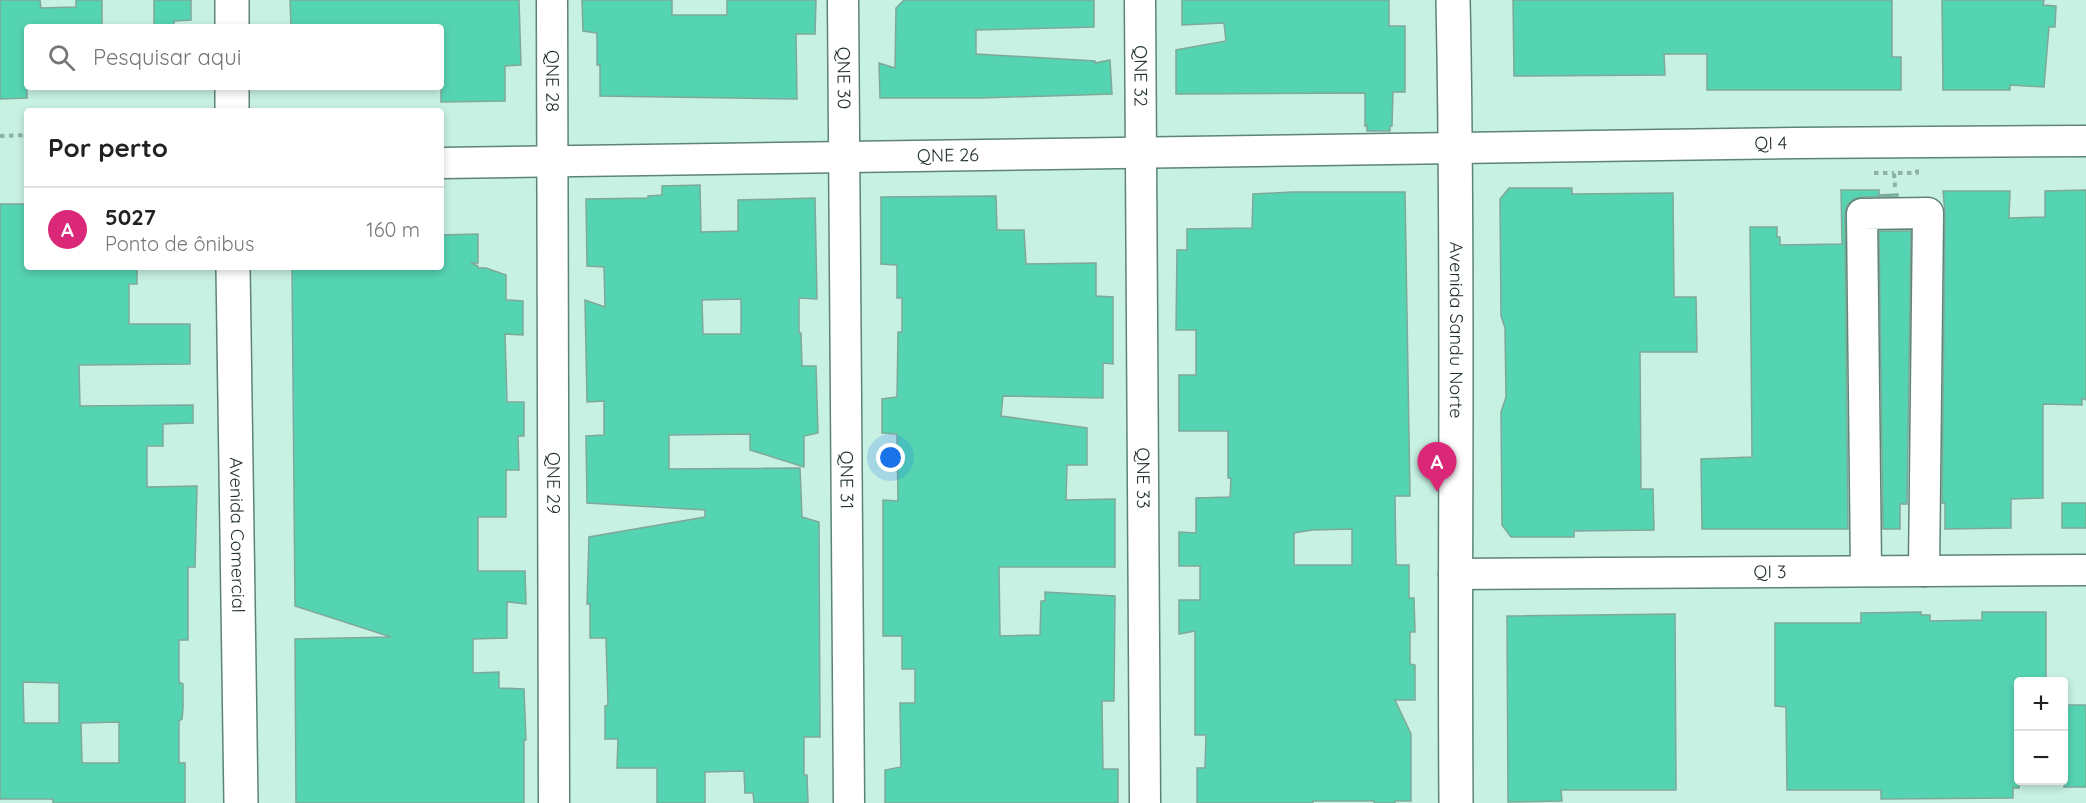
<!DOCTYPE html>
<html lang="pt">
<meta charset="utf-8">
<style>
:root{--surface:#fff;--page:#f6f6f6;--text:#222;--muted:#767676;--line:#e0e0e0;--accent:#db2777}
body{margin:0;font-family:Quicksand,sans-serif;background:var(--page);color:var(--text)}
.controls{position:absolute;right:18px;bottom:18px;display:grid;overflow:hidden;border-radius:6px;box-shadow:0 3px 9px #0003}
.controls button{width:54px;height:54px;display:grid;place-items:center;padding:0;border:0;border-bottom:2px solid var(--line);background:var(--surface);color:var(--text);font:30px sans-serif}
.you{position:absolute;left:891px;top:458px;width:21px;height:21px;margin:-15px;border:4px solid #fff;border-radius:50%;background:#1a73e8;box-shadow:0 0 0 9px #1a73e833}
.badge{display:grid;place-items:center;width:39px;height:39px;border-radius:50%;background:var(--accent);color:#fff;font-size:20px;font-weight:700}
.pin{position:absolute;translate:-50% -50px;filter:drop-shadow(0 2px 3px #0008)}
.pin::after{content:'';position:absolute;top:32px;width:21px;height:18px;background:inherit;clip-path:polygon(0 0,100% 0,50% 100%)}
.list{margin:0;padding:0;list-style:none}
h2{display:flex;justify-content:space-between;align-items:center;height:78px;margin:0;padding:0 24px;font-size:26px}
h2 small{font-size:20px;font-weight:400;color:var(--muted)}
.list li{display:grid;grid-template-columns:39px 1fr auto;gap:18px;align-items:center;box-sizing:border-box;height:84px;padding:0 24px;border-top:2px solid var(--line)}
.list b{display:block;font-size:22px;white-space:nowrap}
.list p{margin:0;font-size:20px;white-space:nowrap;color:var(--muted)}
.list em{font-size:20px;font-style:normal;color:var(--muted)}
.icon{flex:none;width:33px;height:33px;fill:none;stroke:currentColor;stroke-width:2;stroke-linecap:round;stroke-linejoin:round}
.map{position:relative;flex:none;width:2086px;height:803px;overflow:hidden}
.search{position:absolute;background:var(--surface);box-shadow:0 3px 9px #0003;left:24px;top:24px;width:420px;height:66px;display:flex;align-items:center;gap:15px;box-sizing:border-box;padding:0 21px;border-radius:6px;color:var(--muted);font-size:22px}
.panel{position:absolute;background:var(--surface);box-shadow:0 3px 9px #0003;left:24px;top:108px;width:420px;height:162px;border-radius:6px}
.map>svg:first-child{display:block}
.building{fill:#55d4b2;stroke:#7fa89a;stroke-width:1.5;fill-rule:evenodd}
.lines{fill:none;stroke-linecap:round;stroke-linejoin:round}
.minor-casing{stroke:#5d8477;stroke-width:33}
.major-casing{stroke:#5d8477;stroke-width:36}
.path{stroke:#90b1a6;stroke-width:4;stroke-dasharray:4.5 4.5;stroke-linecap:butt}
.minor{stroke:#fff;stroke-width:30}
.major{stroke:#fff;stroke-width:33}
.labels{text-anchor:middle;stroke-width:6;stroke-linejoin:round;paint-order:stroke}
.street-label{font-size:18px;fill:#20302b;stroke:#c7f1e3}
</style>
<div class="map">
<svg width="2086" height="803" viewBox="0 0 2086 803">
<rect width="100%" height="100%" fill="#c7f1e3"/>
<path class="building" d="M 0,0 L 40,0 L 41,8 L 76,7 L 76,0 L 102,0 L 102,27 L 27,27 L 27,98 L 0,99 Z
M 154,0 L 191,0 L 191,20 L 174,21 L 174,27 L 154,27 Z
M 290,0 L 519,0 L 521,65 L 505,66 L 505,101 L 441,102 L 441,27 L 291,27 Z
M 582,0 L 672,0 L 672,15 L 727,15 L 727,0 L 816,0 L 815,34 L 796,34 L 797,99 L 600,96 L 600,65 L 597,65 L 597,33 L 583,31 Z
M 904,0 L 1094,0 L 1094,27 L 976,30 L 976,54 L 1095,61 L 1095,63 L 1110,60 L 1112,94 L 981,98 L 880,98 L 879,63 L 895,68 L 896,8 Z
M 1182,0 L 1389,0 L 1389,26 L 1405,26 L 1405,92 L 1393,92 L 1392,126 L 1390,126 L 1390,131 L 1367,131 L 1367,125 L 1365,126 L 1365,93 L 1176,94 L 1176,50 L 1226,41 L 1224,23 L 1182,25 Z
M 1513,0 L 1892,0 L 1892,57 L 1901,57 L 1901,90 L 1707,90 L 1707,54 L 1664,54 L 1665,75 L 1514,76 Z
M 1942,0 L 2044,0 L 2043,5 L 2056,6 L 2055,27 L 2049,27 L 2044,87 L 2010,85 L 2010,90 L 1943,90 Z
M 700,185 L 701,232 L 738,231 L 738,200 L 815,198 L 817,299 L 799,298 L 799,333 L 801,333 L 802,366 L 816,366 L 818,433 L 804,436 L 804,467 L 750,450 L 750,434 L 669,435 L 669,469 L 800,468 L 802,517 L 819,522 L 820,737 L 804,737 L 804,775 L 807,775 L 808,803 L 754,803 L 753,793 L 745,793 L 744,771 L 705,772 L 705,803 L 657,803 L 657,768 L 617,768 L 618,739 L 605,739 L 605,706 L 608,705 L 606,638 L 590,638 L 590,604 L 587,604 L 589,537 L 705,517 L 705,510 L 587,503 L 586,436 L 604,435 L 604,401 L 587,402 L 585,300 L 605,307 L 604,267 L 587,266 L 586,199 L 648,198 L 648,196 L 662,195 L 662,186 ZM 741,299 L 741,334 L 703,334 L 702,300 Z
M 1509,188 L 1572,188 L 1572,194 L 1673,193 L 1674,297 L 1696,297 L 1697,352 L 1640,352 L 1641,489 L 1653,489 L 1654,530 L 1574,531 L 1574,537 L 1511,537 L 1502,525 L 1501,412 L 1506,397 L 1505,328 L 1501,316 L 1500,199 Z
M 1841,190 L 1879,190 L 1879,195 L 1898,194 L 1898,196 L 1862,197 L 1854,199 L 1847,205 L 1845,214 L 1848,529 L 1702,529 L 1701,459 L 1752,457 L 1750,227 L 1777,227 L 1777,237 L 1780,237 L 1780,245 L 1842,244 Z
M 2086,190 L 2086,400 L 2082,398 L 2082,405 L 2043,404 L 2043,498 L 2011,499 L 2011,528 L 1945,529 L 1945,503 L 1942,503 L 1945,213 L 1943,191 L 2010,191 L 2009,218 L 2045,217 L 2045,191 Z
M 1292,192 L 1405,192 L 1410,496 L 1395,496 L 1396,565 L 1409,565 L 1409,598 L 1414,598 L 1415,632 L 1410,632 L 1410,664 L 1415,665 L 1415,700 L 1395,700 L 1411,734 L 1411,801 L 1395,801 L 1395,803 L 1374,803 L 1374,801 L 1313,801 L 1313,803 L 1197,803 L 1197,768 L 1205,768 L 1206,735 L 1195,735 L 1195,631 L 1179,634 L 1179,600 L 1200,600 L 1200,566 L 1179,566 L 1179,532 L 1196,533 L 1196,498 L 1230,497 L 1231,478 L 1228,478 L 1228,431 L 1179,431 L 1179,375 L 1196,375 L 1196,330 L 1176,330 L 1177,250 L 1187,250 L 1187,229 L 1252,228 L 1253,194 ZM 1352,529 L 1352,565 L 1294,565 L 1294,533 L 1312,530 Z
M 996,196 L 997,230 L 1024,230 L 1026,264 L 1096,263 L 1096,296 L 1113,297 L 1113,364 L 1103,363 L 1103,398 L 1003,396 L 1001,416 L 1087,428 L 1087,465 L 1067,465 L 1066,500 L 1115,499 L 1115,567 L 999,567 L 1000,636 L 1040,635 L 1041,601 L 1045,601 L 1045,592 L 1115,596 L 1114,701 L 1102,701 L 1103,769 L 1118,769 L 1118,803 L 885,803 L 885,770 L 901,767 L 900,703 L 915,703 L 915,669 L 902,669 L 902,636 L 883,636 L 883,500 L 898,501 L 897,434 L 882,433 L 882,399 L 897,397 L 898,332 L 902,332 L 902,298 L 897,298 L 897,265 L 881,264 L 881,197 Z
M 0,204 L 27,204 L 27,267 L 137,267 L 137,284 L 129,284 L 129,324 L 190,324 L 190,364 L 79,365 L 80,406 L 193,405 L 193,423 L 163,424 L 163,446 L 147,446 L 147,487 L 197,486 L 195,567 L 188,567 L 188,640 L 179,640 L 179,682 L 183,684 L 183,708 L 182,719 L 179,721 L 179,763 L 185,763 L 185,803 L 53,803 L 53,799 L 0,799 ZM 23,682 L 59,683 L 59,723 L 24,723 ZM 119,722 L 119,763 L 82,763 L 81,723 Z
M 1879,231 L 1911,231 L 1907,504 L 1900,504 L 1900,529 L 1883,529 Z
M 478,234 L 478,263 L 471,263 L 478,266 L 478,268 L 486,268 L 506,275 L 506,300 L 523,301 L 523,335 L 505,334 L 507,402 L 524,402 L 524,436 L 518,436 L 519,470 L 506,470 L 506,517 L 478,517 L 478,571 L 525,571 L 526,604 L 507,602 L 507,638 L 473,639 L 473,673 L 499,672 L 499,688 L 524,689 L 526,740 L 524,740 L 524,803 L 296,803 L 295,639 L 391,637 L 295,606 L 292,267 L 441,267 L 441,235 Z
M 2062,503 L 2086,503 L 2086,528 L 2062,528 Z
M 1921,612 L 1921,615 L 1930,615 L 1930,621 L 1982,620 L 1982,612 L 2046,612 L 2046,681 L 2019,681 L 2019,788 L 2013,788 L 2013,798 L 1881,799 L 1881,790 L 1787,790 L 1786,707 L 1775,706 L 1775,623 L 1861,623 L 1861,613 Z
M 1675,614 L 1676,790 L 1561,790 L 1562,801 L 1508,802 L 1507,616 Z
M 2064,705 L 2086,705 L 2086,787 L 2064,787 Z"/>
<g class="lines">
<g class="minor-casing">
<g id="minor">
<path id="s1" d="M 552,0 L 554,803"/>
<path id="s2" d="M 843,0 L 849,803"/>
<path id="s3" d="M 1140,0 L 1145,803"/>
<path id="s4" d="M 441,163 L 1795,143 L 2086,141"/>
<path d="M 1866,570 L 1862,214 L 1928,213 L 1924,571"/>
<path id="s5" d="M 1454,574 L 2086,570"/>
</g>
</g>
<g class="major-casing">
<g id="major">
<path id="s6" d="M 1453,0 C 1459,268 1454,535 1456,803"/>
<path d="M 232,27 L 232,0"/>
<path d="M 232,111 L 232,87"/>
<path id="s7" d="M 233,267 L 241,803"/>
</g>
</g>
<path class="path" d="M 0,136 L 27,135
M 1874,173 L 1894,173
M 1895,187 L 1894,173 L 1917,173 L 1917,166"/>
<use href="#minor" class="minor"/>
<use href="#major" class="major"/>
</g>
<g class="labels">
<g class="street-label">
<text dy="6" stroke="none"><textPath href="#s3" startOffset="76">QNE 32</textPath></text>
<text dy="6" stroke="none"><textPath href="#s2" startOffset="78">QNE 30</textPath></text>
<text dy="6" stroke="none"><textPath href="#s1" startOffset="81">QNE 28</textPath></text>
<text dy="6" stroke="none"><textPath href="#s4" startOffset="1330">QI 4</textPath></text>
<text dy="6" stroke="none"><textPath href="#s4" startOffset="507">QNE 26</textPath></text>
<text dy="6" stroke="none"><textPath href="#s6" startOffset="330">Avenida Sandu Norte</textPath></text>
<text dy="6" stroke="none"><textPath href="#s3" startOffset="478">QNE 33</textPath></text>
<text dy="6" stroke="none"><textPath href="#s2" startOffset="480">QNE 31</textPath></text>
<text dy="6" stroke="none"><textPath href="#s1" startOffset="483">QNE 29</textPath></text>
<text dy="6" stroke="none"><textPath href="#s7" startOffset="268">Avenida Comercial</textPath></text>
<text dy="6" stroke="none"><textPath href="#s5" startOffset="316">QI 3</textPath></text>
</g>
</g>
</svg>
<div class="controls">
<button>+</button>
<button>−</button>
</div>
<div class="you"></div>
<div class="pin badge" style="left:1437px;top:492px">A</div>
<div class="search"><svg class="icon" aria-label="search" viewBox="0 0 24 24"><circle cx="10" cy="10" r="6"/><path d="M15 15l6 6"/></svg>Pesquisar aqui</div>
<section class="panel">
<h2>Por perto<small></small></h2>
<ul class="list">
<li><span class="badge">A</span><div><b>5027</b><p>Ponto de ônibus</p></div><em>160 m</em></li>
</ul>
</section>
</div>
